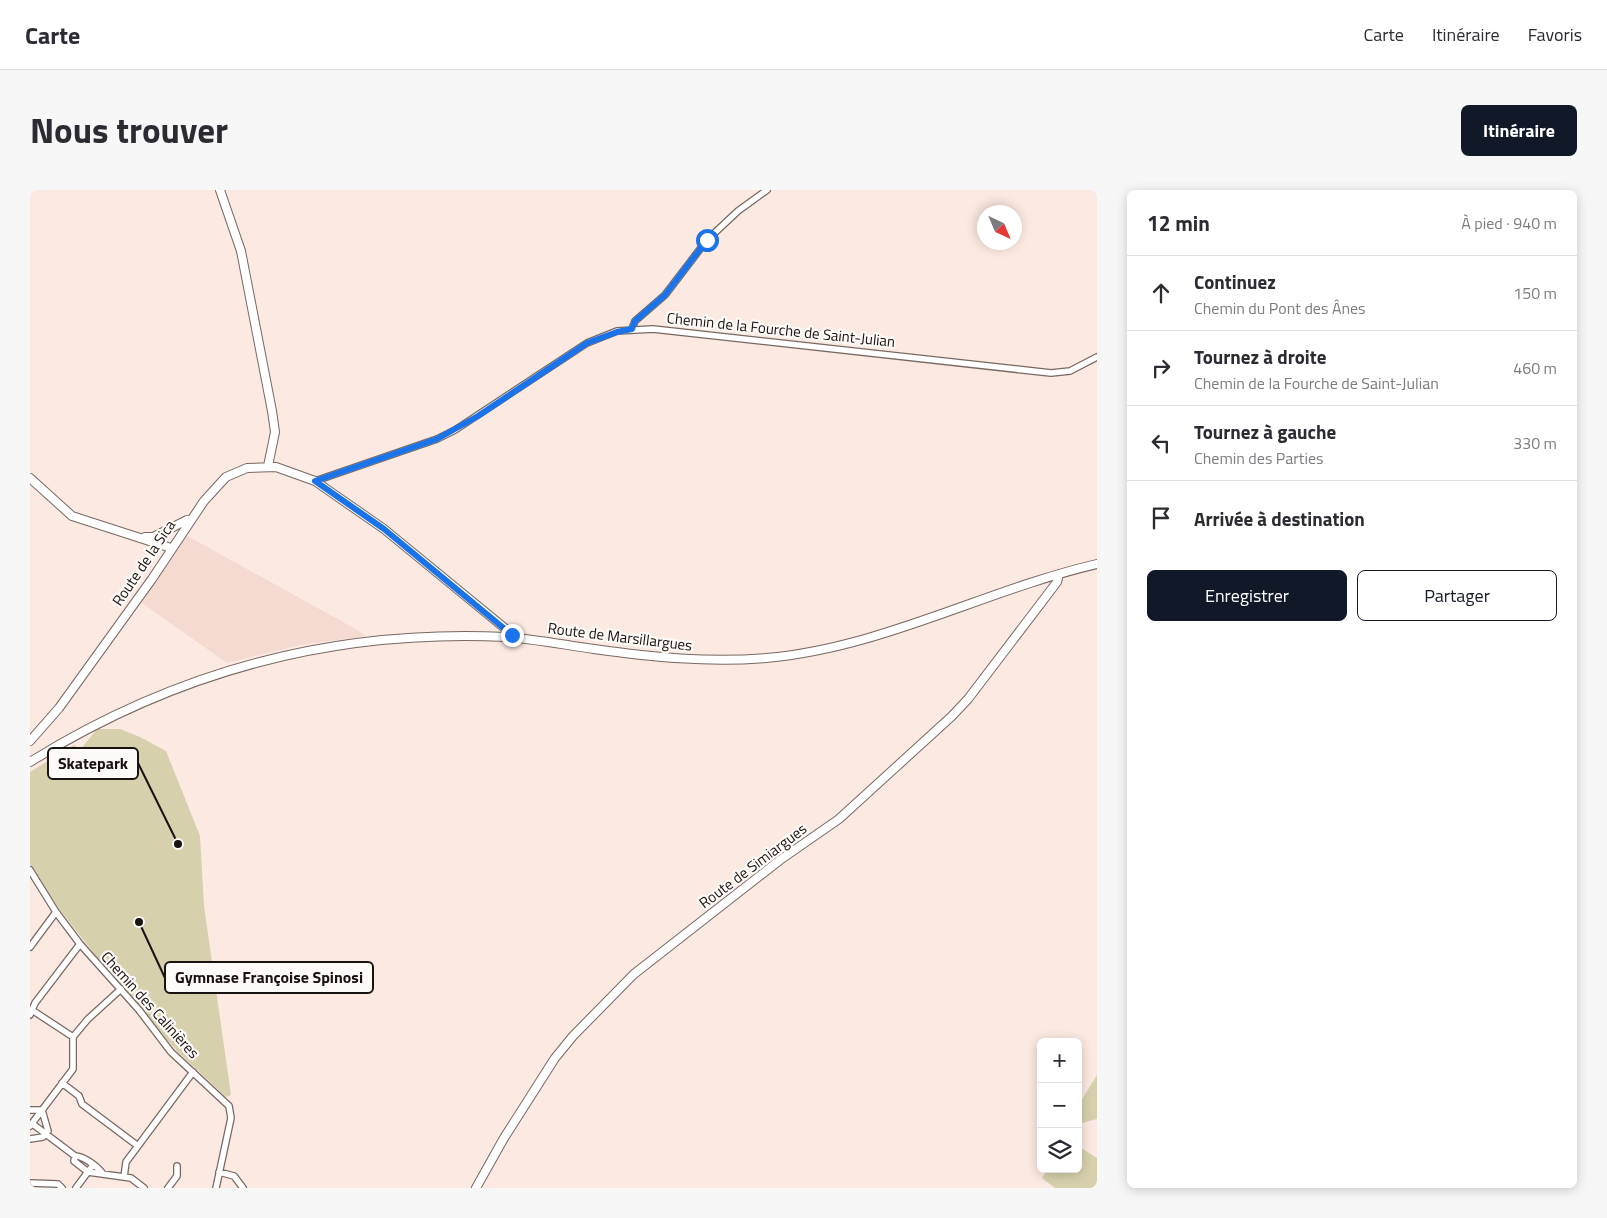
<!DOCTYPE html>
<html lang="fr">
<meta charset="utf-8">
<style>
:root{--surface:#fff;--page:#f7f7f7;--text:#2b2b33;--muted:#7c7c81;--line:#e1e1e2;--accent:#111827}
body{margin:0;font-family:"Titillium Web",sans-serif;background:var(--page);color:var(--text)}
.controls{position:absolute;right:15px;bottom:15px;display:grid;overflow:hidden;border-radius:8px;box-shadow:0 2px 12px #0003}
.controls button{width:45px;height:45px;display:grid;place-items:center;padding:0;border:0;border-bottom:1px solid var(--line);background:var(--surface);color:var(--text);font:25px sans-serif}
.compass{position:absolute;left:947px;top:15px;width:45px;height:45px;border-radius:50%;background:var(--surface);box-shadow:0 2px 12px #0003;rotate:136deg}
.stop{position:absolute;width:15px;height:15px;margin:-11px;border:4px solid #1a73e8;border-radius:50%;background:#fff}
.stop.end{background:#1a73e8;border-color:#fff;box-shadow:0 1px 5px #0008}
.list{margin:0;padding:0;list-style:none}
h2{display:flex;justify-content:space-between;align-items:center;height:65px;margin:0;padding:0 20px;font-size:21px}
h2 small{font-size:16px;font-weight:400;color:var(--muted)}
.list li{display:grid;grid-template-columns:32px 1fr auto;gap:15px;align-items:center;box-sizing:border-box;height:75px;padding:0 20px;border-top:1px solid var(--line)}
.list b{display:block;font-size:19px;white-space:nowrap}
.list p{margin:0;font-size:16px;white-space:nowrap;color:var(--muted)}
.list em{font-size:16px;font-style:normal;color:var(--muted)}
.actions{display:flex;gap:10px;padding:15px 20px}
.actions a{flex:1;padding:11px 0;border:1px solid var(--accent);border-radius:8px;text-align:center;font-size:18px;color:var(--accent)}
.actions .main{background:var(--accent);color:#fff}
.icon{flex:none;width:28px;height:28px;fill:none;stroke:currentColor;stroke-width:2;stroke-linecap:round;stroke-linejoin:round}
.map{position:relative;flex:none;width:1067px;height:998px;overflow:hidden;border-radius:8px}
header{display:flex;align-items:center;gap:30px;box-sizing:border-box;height:70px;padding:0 25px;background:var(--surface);border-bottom:1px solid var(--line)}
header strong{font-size:24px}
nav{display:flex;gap:28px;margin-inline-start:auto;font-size:18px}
.intro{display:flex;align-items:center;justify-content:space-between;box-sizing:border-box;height:120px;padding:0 30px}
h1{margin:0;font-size:35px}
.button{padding:12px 22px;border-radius:8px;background:var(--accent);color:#fff;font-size:18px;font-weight:700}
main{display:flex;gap:30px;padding:0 30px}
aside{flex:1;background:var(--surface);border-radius:8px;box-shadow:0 2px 12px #0003}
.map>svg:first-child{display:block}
.built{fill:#f4dad0}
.green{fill:#d6d0ad}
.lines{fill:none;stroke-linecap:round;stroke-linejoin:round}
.street-casing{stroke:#776862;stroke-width:8}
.secondary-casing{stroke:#776862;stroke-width:10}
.street{stroke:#fff;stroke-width:5.5}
.secondary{stroke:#fff;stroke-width:8}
.route{stroke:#1a73e8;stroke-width:6}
.labels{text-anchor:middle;stroke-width:4.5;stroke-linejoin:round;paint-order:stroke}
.street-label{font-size:15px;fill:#181210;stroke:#fdfaf8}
.leader{fill:none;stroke:#181210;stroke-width:2}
.callout-dot{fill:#181210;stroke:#fdfaf8;stroke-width:2}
.callout{fill:#fdfaf8;stroke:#181210;stroke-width:2}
.callout-label{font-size:16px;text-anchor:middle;font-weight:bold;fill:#181210}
</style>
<header>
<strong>Carte</strong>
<nav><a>Carte</a><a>Itinéraire</a><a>Favoris</a></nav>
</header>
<div class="intro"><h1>Nous trouver</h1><a class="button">Itinéraire</a></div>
<main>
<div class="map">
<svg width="1067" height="998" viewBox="0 0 1067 998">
<rect width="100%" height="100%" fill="#fbe9e2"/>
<path class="built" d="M 154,344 L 329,441 L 336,446 L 270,455 L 197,473 L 112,413 Z"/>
<path class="green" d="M 67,539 L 90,539 L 110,547 L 136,561 L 170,646 L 174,716 L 201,905 L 196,907 L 147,861 L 83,788 L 24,712 L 0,674 L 0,582 L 44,555 L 50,560 Z
M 1067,885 L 1067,929 L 1048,934 L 1048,916 Z
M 1048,956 L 1067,968 L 1067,998 L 1025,998 L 1012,988 L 1018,979 L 1048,979 Z"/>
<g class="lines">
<g class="street-casing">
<path id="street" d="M 602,139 L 605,131 L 635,105 L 677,50 L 708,21 L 737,0
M 285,291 L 407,249 L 425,240 L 557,153 L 587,141 L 623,139 L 1021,183 L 1040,181 L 1067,167
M 0,680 L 26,722 L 50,754 L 109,820 L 141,862 L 199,916 L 201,928 L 186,998
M 0,757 L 26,722
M 2,820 L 43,847
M 0,825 L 5,813 L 50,754
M 32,893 L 49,906 L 52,914 L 108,956
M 0,920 L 12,920
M 0,934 L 4,935 L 45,966 C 54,966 68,977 73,984
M 0,936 L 43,879 L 43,847 L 58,829 L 91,799
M 0,949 L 13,947 L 18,941 L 12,920
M 45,966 L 44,971 L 58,982 L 101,988 L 114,998
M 189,982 L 204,986 L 213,998
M 94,987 L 96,972 L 163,882
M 0,993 L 28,994 L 32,998
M 46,998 L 63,975
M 138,998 L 147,986 L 147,976"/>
</g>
<g class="secondary-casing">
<path id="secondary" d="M 190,0 L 211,61 L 242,221 L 245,242 L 238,276
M 0,288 L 42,326 L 141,358
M 115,347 L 123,347 L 157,330
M 0,551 L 29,518 L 122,389 L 174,311 L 196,287 L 217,278 L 246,277 L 285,291 L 354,339 L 477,440 L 482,448
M 0,572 C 147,481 303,439 476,447 C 506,449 535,455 564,459 C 622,467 678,473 736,468 C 852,458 955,400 1067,374
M 446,998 L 474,948 L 525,868 L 543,846 L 604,784 L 750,670 L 809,629 L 922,526 L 938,509 L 1027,392 L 1029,384"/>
</g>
<use href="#street" class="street"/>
<use href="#secondary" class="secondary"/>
</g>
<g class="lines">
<path class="route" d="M 482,445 L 354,339 L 285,291 L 407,249 L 448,226 L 557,153 L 587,142 L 602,139 L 605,131 L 635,105 L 677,50"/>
</g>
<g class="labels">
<g class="street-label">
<text transform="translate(751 140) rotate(6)" y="5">Chemin de la Fourche de Saint-Julian</text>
<text transform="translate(114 373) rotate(-56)" y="5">Route de la Sica</text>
<text transform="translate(590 447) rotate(7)" y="5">Route de Marsillargues</text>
<text transform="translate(723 676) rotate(-37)" y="5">Route de Simiargues</text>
<text transform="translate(120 815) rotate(48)" y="5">Chemin des Calinières</text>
</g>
</g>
<path class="leader" d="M148 654L108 573M109 732L135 788"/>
<g class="callout-dot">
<circle cx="148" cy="654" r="5"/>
<circle cx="109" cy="732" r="5"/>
</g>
<g class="callout">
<rect x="18" y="558" width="90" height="31" rx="5"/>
<rect x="135" y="772" width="208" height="31" rx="5"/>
</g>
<g class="callout-label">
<text x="63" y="579">Skatepark</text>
<text x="239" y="793">Gymnase Françoise Spinosi</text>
</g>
</svg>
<div class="controls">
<button>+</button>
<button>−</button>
<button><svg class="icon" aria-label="layers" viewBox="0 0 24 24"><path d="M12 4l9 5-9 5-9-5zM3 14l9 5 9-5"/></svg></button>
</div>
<svg class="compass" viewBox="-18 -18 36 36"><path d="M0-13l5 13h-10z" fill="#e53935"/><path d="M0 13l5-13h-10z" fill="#7c7c81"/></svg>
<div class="stop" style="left:677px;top:50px"></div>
<div class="stop end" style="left:482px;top:445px"></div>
</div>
<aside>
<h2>12 min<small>À pied · 940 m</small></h2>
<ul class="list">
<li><svg class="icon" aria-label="ahead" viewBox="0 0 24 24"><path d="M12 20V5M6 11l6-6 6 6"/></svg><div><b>Continuez</b><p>Chemin du Pont des Ânes</p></div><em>150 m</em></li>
<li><svg class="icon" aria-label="right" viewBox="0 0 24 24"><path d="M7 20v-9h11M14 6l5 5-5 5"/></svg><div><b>Tournez à droite</b><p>Chemin de la Fourche de Saint-Julian</p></div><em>460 m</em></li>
<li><svg class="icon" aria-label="left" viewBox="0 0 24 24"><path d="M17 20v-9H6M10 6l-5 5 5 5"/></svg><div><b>Tournez à gauche</b><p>Chemin des Parties</p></div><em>330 m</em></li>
<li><svg class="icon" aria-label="arrive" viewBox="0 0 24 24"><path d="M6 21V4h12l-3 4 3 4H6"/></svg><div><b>Arrivée à destination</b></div></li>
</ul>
<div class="actions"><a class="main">Enregistrer</a><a>Partager</a></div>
</aside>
</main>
